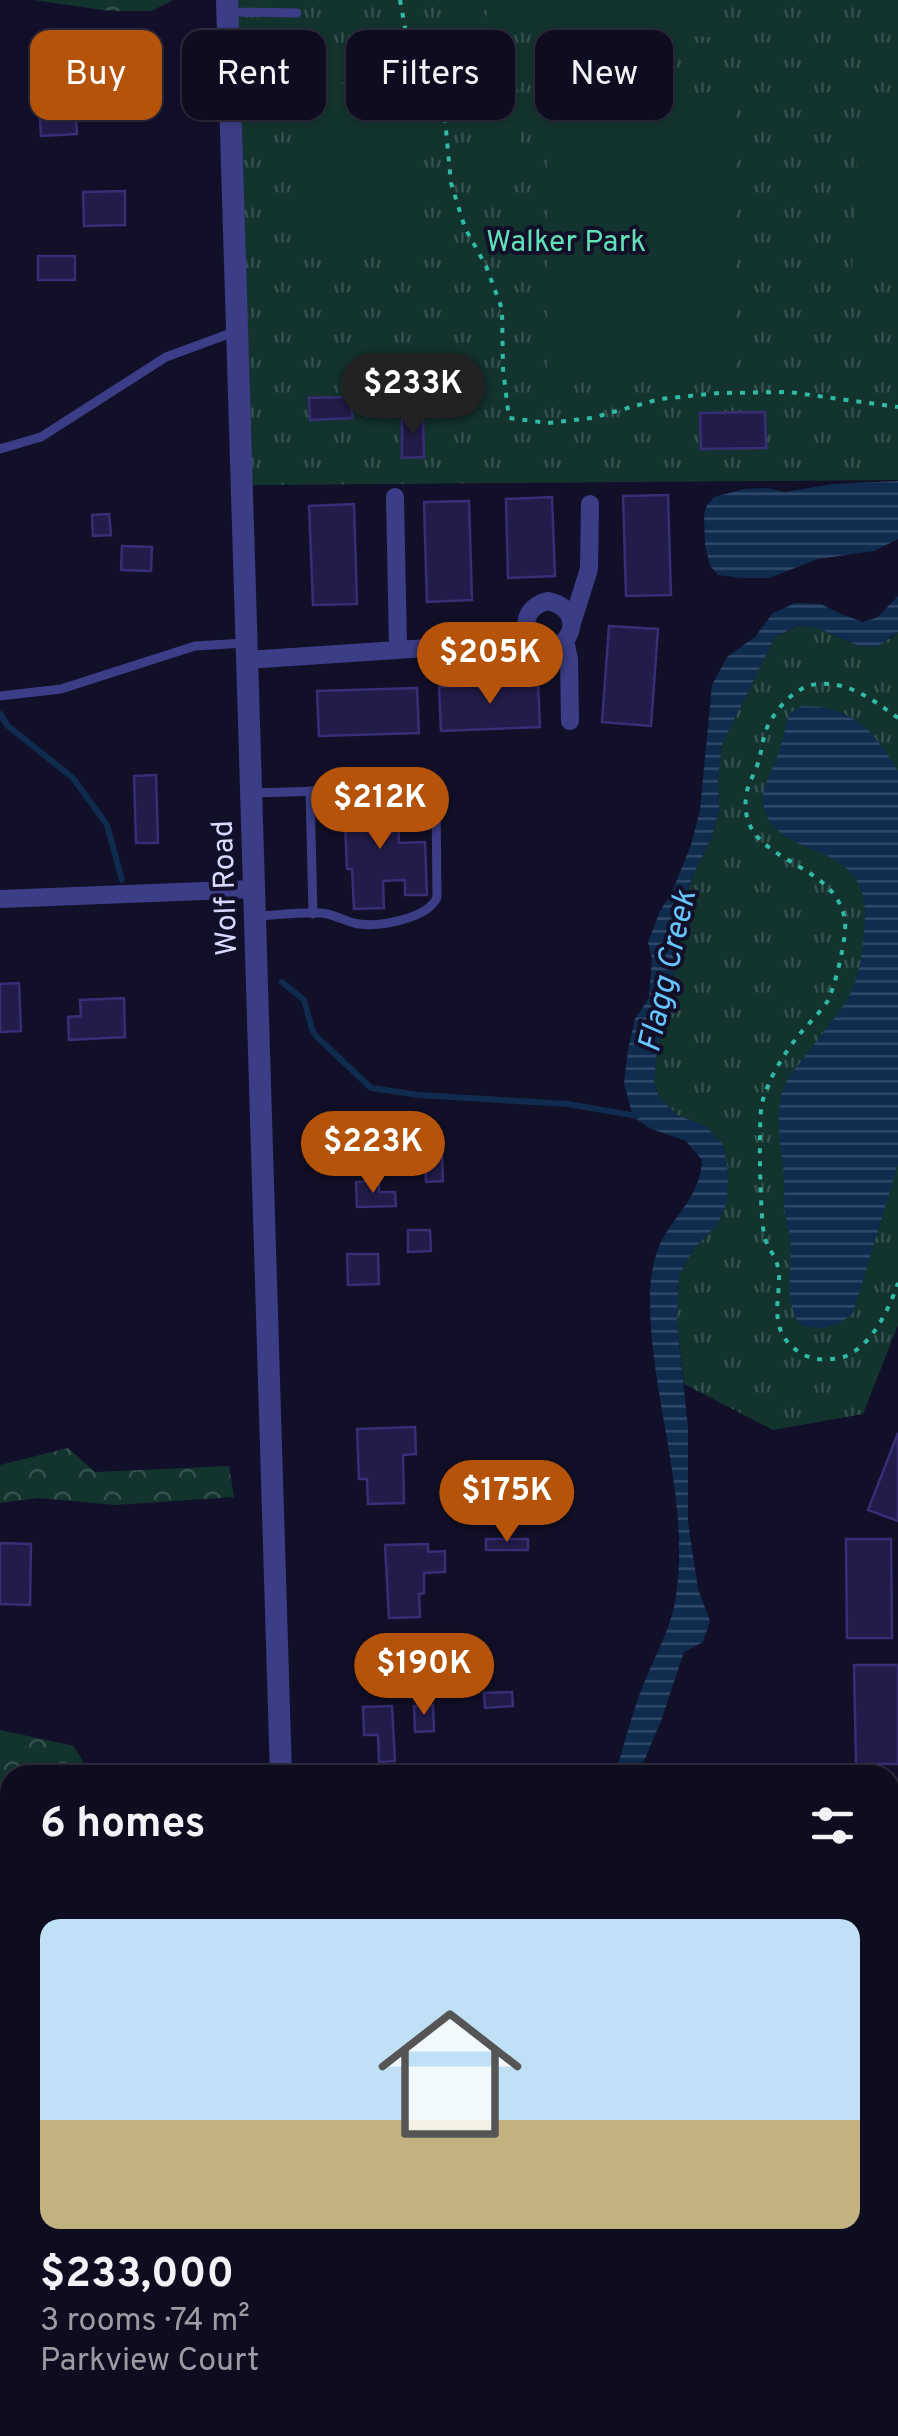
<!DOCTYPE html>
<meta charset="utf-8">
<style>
:root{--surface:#0e0c1f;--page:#1c1a2c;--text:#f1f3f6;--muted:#9b9ba4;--line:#2e2c3d;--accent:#b45309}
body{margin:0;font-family:Overpass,sans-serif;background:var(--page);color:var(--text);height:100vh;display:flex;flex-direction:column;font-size:38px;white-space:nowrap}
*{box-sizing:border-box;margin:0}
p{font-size:32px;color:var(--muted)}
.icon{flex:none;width:55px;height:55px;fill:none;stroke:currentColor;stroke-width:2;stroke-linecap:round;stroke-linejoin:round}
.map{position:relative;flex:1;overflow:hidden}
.side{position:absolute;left:0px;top:1765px;width:900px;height:672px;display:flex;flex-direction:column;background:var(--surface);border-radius:30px 30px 0 0;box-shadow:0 2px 8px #0004,0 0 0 2px var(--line)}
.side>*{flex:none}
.top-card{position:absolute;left:30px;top:30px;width:840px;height:90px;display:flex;gap:20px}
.price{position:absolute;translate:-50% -85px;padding:0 22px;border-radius:35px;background:var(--accent);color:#fff;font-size:32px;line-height:65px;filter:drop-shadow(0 2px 5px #0008)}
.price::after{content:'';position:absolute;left:50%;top:60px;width:30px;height:22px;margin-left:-15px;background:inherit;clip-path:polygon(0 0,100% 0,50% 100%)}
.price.selected{background:#222;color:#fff}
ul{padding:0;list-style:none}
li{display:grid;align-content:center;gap:20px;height:530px;padding:0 40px}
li+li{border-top:2px solid var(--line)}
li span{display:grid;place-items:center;height:310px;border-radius:20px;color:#555}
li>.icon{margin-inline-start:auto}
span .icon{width:180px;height:180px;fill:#fffc;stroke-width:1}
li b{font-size:42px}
h2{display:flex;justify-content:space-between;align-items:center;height:120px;padding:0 40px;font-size:42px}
.pill{padding:0 35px;border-radius:20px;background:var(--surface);box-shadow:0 2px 8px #0004,0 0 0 2px var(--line);font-size:35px;line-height:90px}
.pill.selected{background:var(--accent);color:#fff}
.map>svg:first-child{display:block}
.forest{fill:url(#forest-crowns)}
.park{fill:url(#park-tufts)}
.garden{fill:#13332f}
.water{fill:url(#water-rules)}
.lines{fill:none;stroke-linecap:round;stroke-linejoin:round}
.stream{stroke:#0f2b4e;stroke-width:6}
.building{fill:#221c4a;stroke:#372e75;stroke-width:2.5}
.path{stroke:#30bba7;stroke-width:4;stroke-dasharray:5 8;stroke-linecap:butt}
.service{stroke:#3b3e87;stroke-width:9}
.minor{stroke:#3b3e87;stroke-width:18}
.tertiary{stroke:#3b3e87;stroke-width:22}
.labels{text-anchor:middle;stroke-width:8;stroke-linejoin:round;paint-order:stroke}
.park-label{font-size:30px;fill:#62e0b7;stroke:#121029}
.street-label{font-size:30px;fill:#d9d8ff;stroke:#121029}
.water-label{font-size:32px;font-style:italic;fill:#66c4ff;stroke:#121029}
</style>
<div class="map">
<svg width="898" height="2436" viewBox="0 0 898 2436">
<defs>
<pattern id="forest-crowns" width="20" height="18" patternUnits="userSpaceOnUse" patternTransform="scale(2.5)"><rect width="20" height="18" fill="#13332f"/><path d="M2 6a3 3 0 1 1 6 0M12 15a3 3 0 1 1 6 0" fill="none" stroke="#35504e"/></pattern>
<pattern id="park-tufts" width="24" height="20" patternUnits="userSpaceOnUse" patternTransform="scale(2.5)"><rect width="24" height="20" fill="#13332f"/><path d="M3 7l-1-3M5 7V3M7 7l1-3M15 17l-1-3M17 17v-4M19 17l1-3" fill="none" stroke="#35504e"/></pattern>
<pattern id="water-rules" width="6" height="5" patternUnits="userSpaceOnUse" patternTransform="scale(2.5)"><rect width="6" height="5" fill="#0f2b4e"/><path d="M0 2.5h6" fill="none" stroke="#314969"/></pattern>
</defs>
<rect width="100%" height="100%" fill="#121029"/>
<path class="forest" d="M34,0H173L151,11H110Z
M68,1448L95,1472L229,1466L234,1497L115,1505L39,1498L0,1503V1465Z
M0,1730L74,1746L91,1775H10V1885L0,1898Z
M320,2428H561L557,2436H320Z"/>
<path class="park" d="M232,0H898V480L242,485Z
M798,626L815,627L859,646L892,638L898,632V1325L863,1414L773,1430L684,1384L677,1322L679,1275L694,1248L717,1225L728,1171L723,1145L706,1126L677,1115L659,1097L654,1083L657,1050L668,1009L677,953L679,922L692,877L711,839L719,810L718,782L722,744L775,637Z"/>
<path class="garden" d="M487,0H715L713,37L486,27Z
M411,80L420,244L303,250L294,86Z
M547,93H735V379H547Z
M473,101L522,104L518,175L469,173Z
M860,112L898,114V270L852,268Z"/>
<path class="water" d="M898,481V539L874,551L818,559L769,578H743L718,575L710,566L705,545L704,516L707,505L714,497L744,489L767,488L785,492L833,484Z
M898,596V632L877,647L859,646L815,627L797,626L775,637L722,744L718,782L719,810L711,839L692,877L679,922L677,953L668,1009L657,1050L654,1083L659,1097L677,1115L706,1126L723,1145L728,1171L727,1201L717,1225L694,1248L679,1275L677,1322L688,1428V1522L698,1589L710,1621L703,1642L684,1652L661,1721L638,1775H615C624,1746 631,1716 642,1688C654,1657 672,1628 676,1595C691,1495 648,1393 650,1292C650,1277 655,1253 662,1240C678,1211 700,1196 702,1160L686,1141L649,1128L633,1117L624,1083L628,1050L635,1019L649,998L652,959L648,942L660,911L672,892L691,845L700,810L712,685L727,657L755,637L773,613L795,603L821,604L841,614L863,622L878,617Z
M801,706C852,706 873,729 898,771V1164L853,1313C835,1328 822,1331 800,1325C782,1299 794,1265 790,1236C789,1229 786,1221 785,1214C783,1201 785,1188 784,1176C782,1147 773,1113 785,1085C792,1070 806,1056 816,1042C827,1027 848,1003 854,986C862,963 865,934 865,910C862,839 778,860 764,808C759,790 771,774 777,758C782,744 785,729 789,714Z"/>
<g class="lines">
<path class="stream" d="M0,714L8,726L73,778L107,825L122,880
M282,982L304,1000L312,1029L316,1036L371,1088L419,1095L568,1104L637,1116"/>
</g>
<path class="building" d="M75,102L77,134L41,136L39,104Z
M125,191V225L84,226L83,192Z
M38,256H75V280H38Z
M351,397L352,418L310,420L309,398Z
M765,412L766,448L701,449L700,413Z
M402,418H423L424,457L402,458Z
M668,495L671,595L626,596L623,496Z
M552,497L555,576L508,578L506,499Z
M469,501L472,600L427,602L424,502Z
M354,504L357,604L313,605L309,506Z
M109,514L111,535L93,536L92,515Z
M122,546L152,547L151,571L121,570Z
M609,626L658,629L651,726L602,722Z
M538,682L540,727L441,731L439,687Z
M417,688L419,733L319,736L317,691Z
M156,775L158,843H136L134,776Z
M398,797L399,843L425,842L427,895H405V880L383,881L384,908L354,909L352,869H347L344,799Z
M19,983L21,1031L0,1032V984Z
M124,998L125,1037L69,1040L68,1017L81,1016L80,1000Z
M442,1153L443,1181L426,1182L425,1154Z
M379,1181V1192H395L396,1206L357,1207L356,1182Z
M408,1230H430L431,1251L408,1252Z
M347,1254H378L379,1284L348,1285Z
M415,1427L416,1454L403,1455L404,1503L368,1504L367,1479H359L357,1429Z
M898,1433V1521L868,1510Z
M484,1477H499L498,1496H483Z
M486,1539H528V1550H486Z
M846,1539H891L892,1638H847Z
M0,1543L31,1544L30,1605L0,1604Z
M428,1544V1552L445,1551V1572L424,1573V1593L419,1594L420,1617L389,1618L385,1545Z
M854,1665H898V1764H856Z
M512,1692L513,1706L485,1708L484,1693Z
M433,1705L434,1731L415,1732L414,1706Z
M392,1706L395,1761L379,1762L378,1735H364L363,1707Z
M890,1784H898V1883H890Z
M105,2428H133V2436H105Z"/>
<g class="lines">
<path class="path" d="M400,0L410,55L423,76L443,98L451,183L465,228L486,266L502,309L503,369L509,418L548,423L592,418L660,399L719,393L789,392L898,407
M898,718C873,700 849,681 817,684C797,686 781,704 771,720C762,734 763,748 758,763C755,773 749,782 747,791C732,865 836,856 845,921C847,937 835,988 827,1002C819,1014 807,1025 798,1036C783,1055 768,1080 762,1103C758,1119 760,1225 765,1239C770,1252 778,1259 779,1274C780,1296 771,1320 786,1340C794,1351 811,1361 824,1359C832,1359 840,1359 846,1356C873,1344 889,1309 898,1283"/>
<path class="service" d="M230,12L297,13
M0,449L41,437L166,357L234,332
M0,696L61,689L195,646L245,643
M310,791L313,914
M251,793L423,788L436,797L437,897C429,918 381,927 359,924C346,922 334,914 321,913C301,912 278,915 258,916
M890,2196L898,2192"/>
<path class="minor" d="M395,497L398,649
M572,623L589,569L590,504
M565,640L569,659L570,721
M247,660L533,641C570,663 590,608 547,601C527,607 520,624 533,641
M0,899L254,889
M890,1932L898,1924
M852,2436L856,2428"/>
<path class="tertiary" d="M227,0L281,1775
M890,2057L898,2056
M0,2089H10
M301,2428L302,2436"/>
</g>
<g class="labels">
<g class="park-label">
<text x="566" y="251">Walker Park</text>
</g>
<g class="street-label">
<text transform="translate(224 888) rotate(-92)" y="10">Wolf Road</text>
</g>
<g class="water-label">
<text transform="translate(666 971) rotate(-77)" y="11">Flagg Creek</text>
</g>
</g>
</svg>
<b class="price selected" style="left:413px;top:438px">$233K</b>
<b class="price" style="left:490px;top:707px">$205K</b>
<b class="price" style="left:380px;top:852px">$212K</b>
<b class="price" style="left:373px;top:1196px">$223K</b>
<b class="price" style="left:507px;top:1545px">$175K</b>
<b class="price" style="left:424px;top:1718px">$190K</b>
<div class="top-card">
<a class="pill selected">Buy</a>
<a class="pill">Rent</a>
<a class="pill">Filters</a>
<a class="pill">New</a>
</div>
<section class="side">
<h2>6 homes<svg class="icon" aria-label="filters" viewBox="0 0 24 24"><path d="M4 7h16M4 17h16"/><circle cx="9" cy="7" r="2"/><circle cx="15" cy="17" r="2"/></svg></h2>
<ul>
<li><span style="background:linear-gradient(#bfe0f5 65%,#c2b280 0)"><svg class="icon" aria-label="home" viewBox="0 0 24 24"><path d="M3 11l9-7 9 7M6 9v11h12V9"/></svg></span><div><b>$233,000</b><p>3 rooms · 74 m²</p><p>Parkview Court</p></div></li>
</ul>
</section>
</div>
